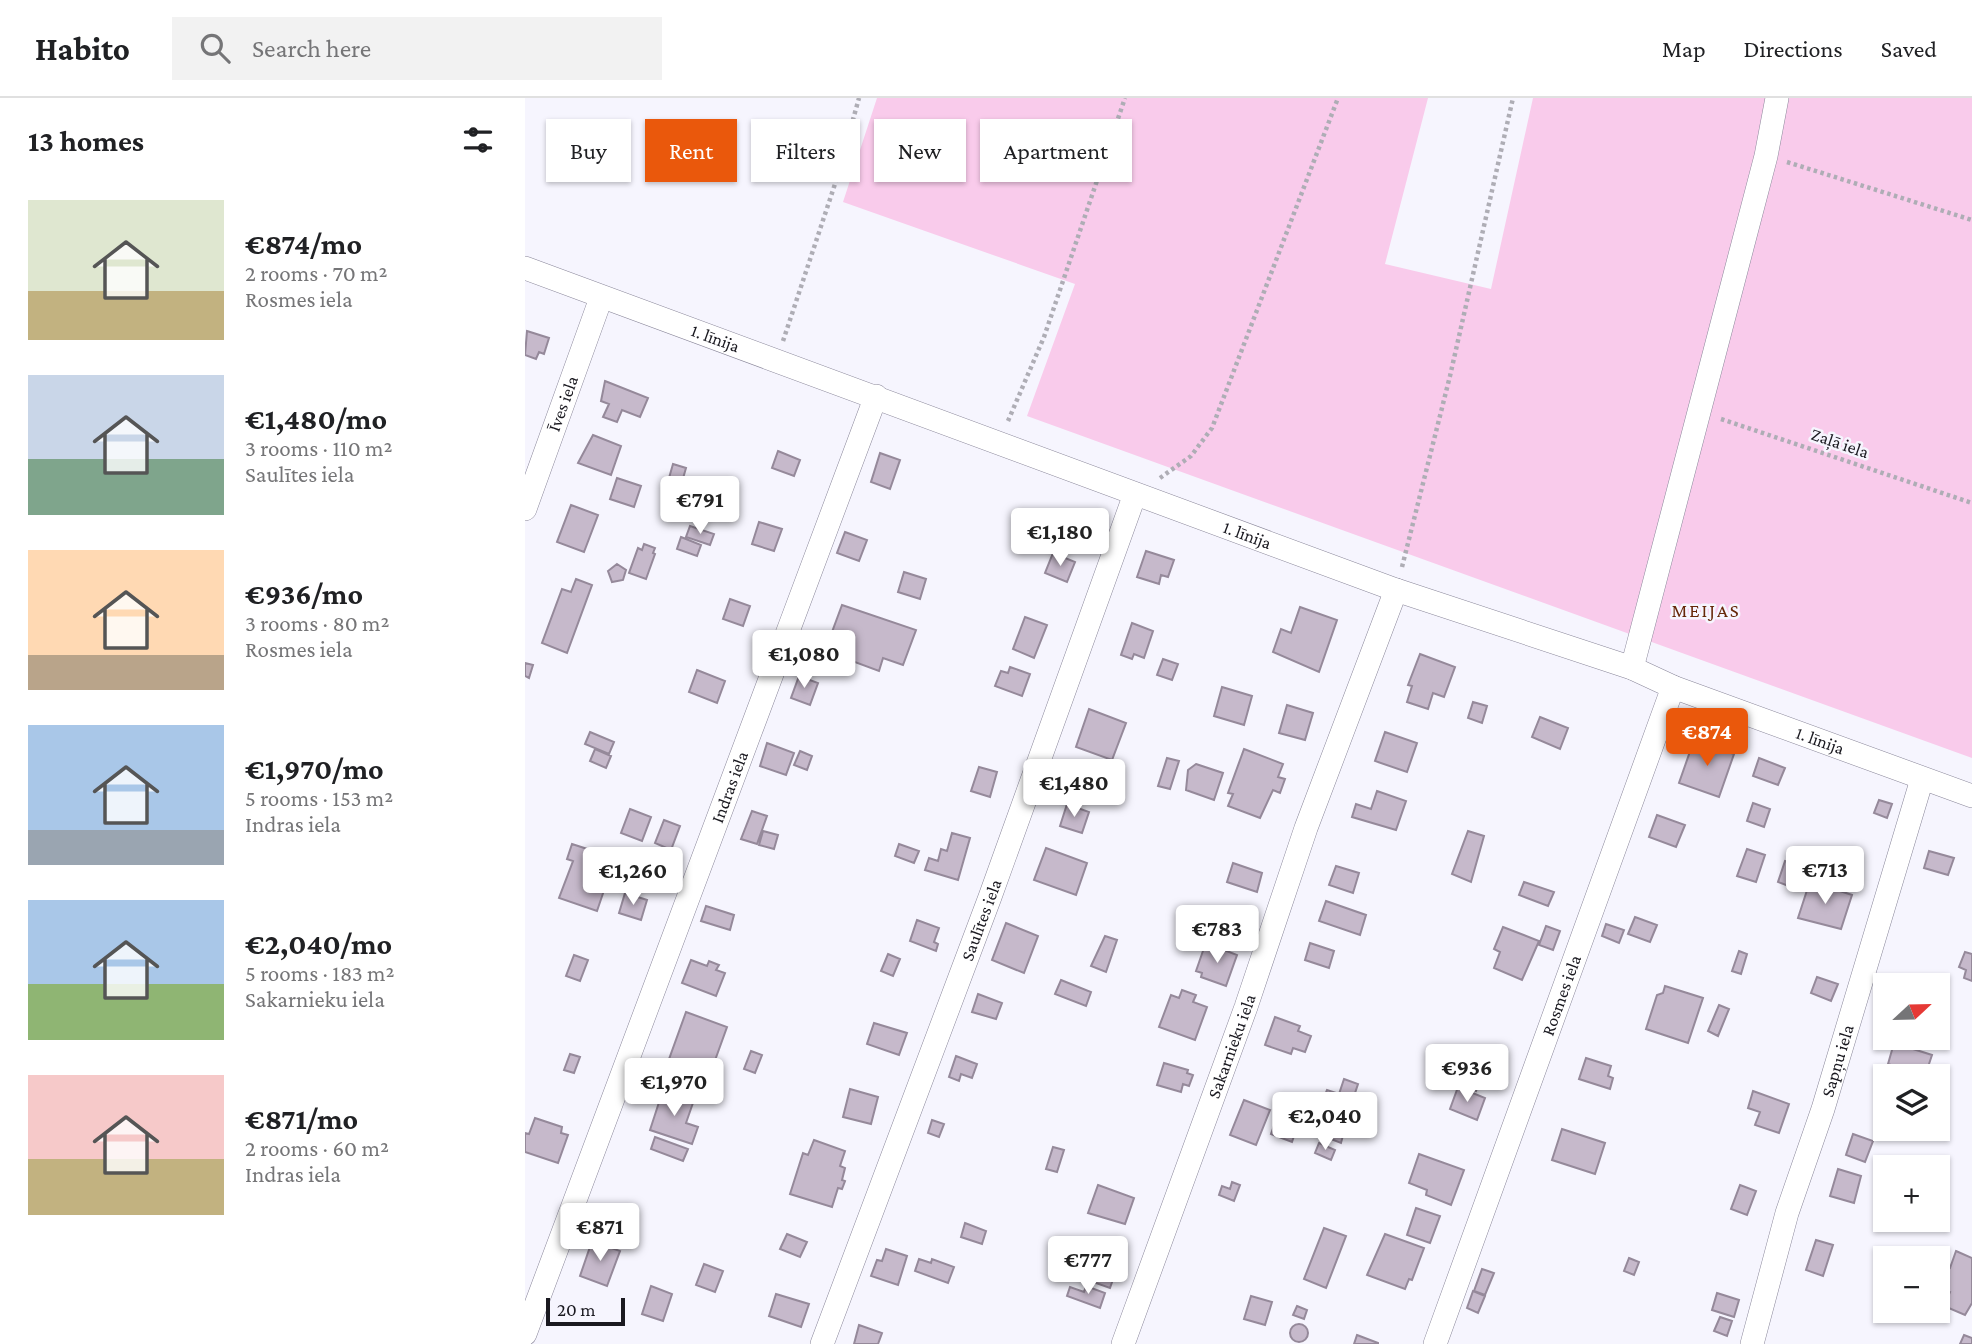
<!DOCTYPE html>
<meta charset="utf-8">
<style>
:root{--surface:#fff;--page:#f2f2f2;--text:#202124;--muted:#757577;--line:#e0e0e0;--accent:#ea580c}
body{margin:0;font-family:"Crimson Pro",serif;background:var(--page);color:var(--text);height:100vh;display:flex;flex-direction:column;font-size:26px;white-space:nowrap}
*{box-sizing:border-box;margin:0}
p{font-size:23px;color:var(--muted)}
.icon{flex:none;width:38px;height:38px;fill:none;stroke:currentColor;stroke-width:2;stroke-linecap:round;stroke-linejoin:round}
.map{position:relative;flex:1;overflow:hidden}
.details{display:flex;flex-direction:column;background:var(--surface);width:525px}
.details>*{flex:none}
.banner{position:absolute;left:21px;top:21px;width:665px;height:63px;display:flex;gap:14px}
.needle{width:46px;rotate:68deg}
.controls{position:absolute;left:1348px;top:875px;display:grid;gap:14px}
.controls a{display:grid;place-items:center;width:77px;height:77px;border-radius:0px;background:var(--surface);box-shadow:0 2px 5px #0004;font-size:35px}
.scale{position:absolute;left:21px;bottom:18px;width:79px;box-sizing:border-box;padding-left:7px;border:4px solid #1a1920;border-top:0;font-size:19px;line-height:24px;white-space:nowrap;color:#1a1920;-webkit-text-stroke:5px #f6f5fe;paint-order:stroke}
.price{position:absolute;translate:-50% -60px;padding:0 16px;border-radius:7px;background:#fff;color:#222;font-size:23px;line-height:46px;filter:drop-shadow(0 2px 4px #0008)}
.price::after{content:'';position:absolute;left:50%;top:42px;width:21px;height:16px;margin-left:-10px;background:inherit;clip-path:polygon(0 0,100% 0,50% 100%)}
.price.current{background:var(--accent);color:#fff}
ul{padding:0;list-style:none}
li{display:flex;align-items:center;gap:21px;height:175px;padding:0 28px}
li span{display:grid;place-items:center;flex:none;width:196px;height:140px;border-radius:0px;color:#555}
li>.icon{margin-inline-start:auto}
span .icon{width:84px;height:84px;fill:#fffc;stroke-width:1}
li b{font-size:30px}
h2{display:flex;justify-content:space-between;align-items:center;height:84px;padding:0 28px;font-size:30px}
.pill{padding:0 24px;border-radius:0px;background:var(--surface);box-shadow:0 2px 5px #0004;font-size:24px;line-height:63px}
.pill.current{background:var(--accent);color:#fff}
header{display:flex;align-items:center;gap:42px;box-sizing:border-box;height:98px;padding:0 35px;background:var(--surface);border-bottom:2px solid var(--line)}
header strong{font-size:33px}
nav{display:flex;gap:38px;margin-inline-start:auto;font-size:24px}
.search{width:490px;height:63px;background:var(--page);display:flex;align-items:center;gap:18px;box-sizing:border-box;padding:0 24px;border-radius:0px;color:var(--muted);font-size:26px}
main{display:flex;flex:1;min-height:0}
.map>svg:first-child{display:block}
.green{fill:#f9cbeb}
.building{fill:#c6b9cb;stroke:#95899a;stroke-width:2}
.lines{fill:none;stroke-linecap:round;stroke-linejoin:round}
.street-casing{stroke:#8a879a;stroke-width:24}
.path{stroke:#aeadb5;stroke-width:4.5;stroke-dasharray:3.5 3.5;stroke-linecap:butt}
.street{stroke:#fff;stroke-width:23}
.labels{text-anchor:middle;stroke-width:5;stroke-linejoin:round;paint-order:stroke}
.street-label{font-size:18px;fill:#1a1920;stroke:#f6f5fe}
.neighbourhood-label{font-size:19px;letter-spacing:2px;fill:#662708;stroke:#f6f5fe}
</style>
<header>
<strong>Habito</strong>
<div class="search"><svg class="icon" aria-label="search" viewBox="0 0 24 24"><circle cx="10" cy="10" r="6"/><path d="M15 15l6 6"/></svg>Search here</div>
<nav><a>Map</a><a>Directions</a><a>Saved</a></nav>
</header>
<main>
<section class="details">
<h2>13 homes<svg class="icon" aria-label="filters" viewBox="0 0 24 24"><path d="M4 7h16M4 17h16"/><circle cx="9" cy="7" r="2"/><circle cx="15" cy="17" r="2"/></svg></h2>
<ul>
<li><span style="background:linear-gradient(#dfe7d0 65%,#c2b280 0)"><svg class="icon" aria-label="home" viewBox="0 0 24 24"><path d="M3 11l9-7 9 7M6 9v11h12V9"/></svg></span><div><b>€874/mo</b><p>2 rooms · 70 m²</p><p>Rosmes iela</p></div></li>
<li><span style="background:linear-gradient(#c9d6e8 60%,#7fa58c 0)"><svg class="icon" aria-label="home" viewBox="0 0 24 24"><path d="M3 11l9-7 9 7M6 9v11h12V9"/></svg></span><div><b>€1,480/mo</b><p>3 rooms · 110 m²</p><p>Saulītes iela</p></div></li>
<li><span style="background:linear-gradient(#ffd9b3 75%,#b9a48a 0)"><svg class="icon" aria-label="home" viewBox="0 0 24 24"><path d="M3 11l9-7 9 7M6 9v11h12V9"/></svg></span><div><b>€936/mo</b><p>3 rooms · 80 m²</p><p>Rosmes iela</p></div></li>
<li><span style="background:linear-gradient(#a9c7e8 75%,#9aa5b1 0)"><svg class="icon" aria-label="home" viewBox="0 0 24 24"><path d="M3 11l9-7 9 7M6 9v11h12V9"/></svg></span><div><b>€1,970/mo</b><p>5 rooms · 153 m²</p><p>Indras iela</p></div></li>
<li><span style="background:linear-gradient(#a9c7e8 60%,#8fb573 0)"><svg class="icon" aria-label="home" viewBox="0 0 24 24"><path d="M3 11l9-7 9 7M6 9v11h12V9"/></svg></span><div><b>€2,040/mo</b><p>5 rooms · 183 m²</p><p>Sakarnieku iela</p></div></li>
<li><span style="background:linear-gradient(#f6c9c9 60%,#c2b280 0)"><svg class="icon" aria-label="home" viewBox="0 0 24 24"><path d="M3 11l9-7 9 7M6 9v11h12V9"/></svg></span><div><b>€871/mo</b><p>2 rooms · 60 m²</p><p>Indras iela</p></div></li>
</ul>
</section>
<div class="map">
<svg width="1447" height="1246" viewBox="0 0 1447 1246">
<rect width="100%" height="100%" fill="#f6f5fe"/>
<path class="green" d="M352,0H903L860,166L966,191L1008,0H1447V660L502,318L550,186L318,104Z"/>
<path class="building" d="M2,233L24,240L19,256L14,254L11,261L0,257Z
M80,283L123,300L115,319L97,312L92,324L78,319L84,306L76,303Z
M68,337L96,348L86,377L53,365Z
M253,353L275,362L269,378L247,370Z
M355,355L375,362L365,391L346,384Z
M148,366L161,370L155,391L142,387Z
M92,380L116,388L109,409L85,401Z
M46,407L73,417L59,454L32,444Z
M234,424L257,431L249,453L227,446Z
M165,428L189,436L185,447L161,439Z
M320,434L342,442L334,463L312,455Z
M156,439L176,447L172,458L152,451Z
M119,446L130,450L128,455L130,456L121,481L104,475L113,450L117,452Z
M621,453L649,462L643,479L636,477L634,486L612,479Z
M528,455L550,464L542,484L520,475Z
M92,466L101,472L98,482L87,484L83,473Z
M379,474L401,481L395,501L373,494Z
M51,481L67,487L42,555L17,545L37,491L46,494Z
M205,501L225,508L218,528L198,521Z
M317,507L391,532L378,567L358,560L354,573L300,553Z
M775,509L812,522L794,574L748,554L756,531L766,535Z
M500,519L522,527L509,560L488,551Z
M607,525L628,533L619,560L609,556L607,561L596,557Z
M895,556L930,569L919,599L908,595L903,611L882,604L887,588L883,587Z
M638,561L653,566L647,582L632,577Z
M0,565L8,567L4,580L0,578Z
M485,569L505,576L497,598L470,588L476,573L483,575Z
M172,572L200,583L192,605L164,594Z
M274,578L293,585L285,607L266,600Z
M697,589L727,598L719,627L689,618Z
M948,604L962,608L957,625L943,620Z
M762,607L788,615L780,642L754,635Z
M564,611L601,625L587,662L551,649Z
M1015,619L1043,630L1035,651L1007,639Z
M65,634L89,644L84,656L60,646Z
M860,634L892,645L882,674L850,663Z
M1169,642L1209,656L1194,699L1154,685Z
M242,645L269,655L261,677L235,668Z
M70,651L86,658L81,670L65,663Z
M719,651L758,666L753,679L760,681L755,695L748,692L735,720L703,708L708,696L703,695Z
M275,653L287,658L282,672L269,667Z
M642,660L654,663L645,691L633,688Z
M1234,660L1260,670L1253,687L1228,678Z
M671,666L698,675L689,702L661,692L663,672Z
M454,669L472,674L465,699L446,693Z
M852,693L881,703L871,732L827,719L831,706L846,711Z
M1354,702L1367,706L1362,720L1349,715Z
M1228,705L1245,711L1239,729L1222,723Z
M542,706L564,714L557,735L535,728Z
M105,711L126,719L117,743L96,735Z
M227,713L242,718L232,746L216,741Z
M1132,717L1160,727L1151,749L1124,739Z
M139,722L155,728L146,752L130,745Z
M238,733L253,737L249,751L234,747Z
M943,733L959,738L946,784L927,776Z
M427,735L445,740L433,782L400,772L404,760L413,763L416,751L422,753Z
M47,746L90,760L72,813L34,800L48,763L42,761Z
M374,746L394,753L389,765L370,758Z
M521,750L562,765L551,797L509,782Z
M1222,751L1240,757L1231,784L1212,778Z
M1404,753L1429,760L1423,777L1399,770Z
M1260,763L1273,767L1266,789L1253,784Z
M708,765L737,775L732,794L702,784Z
M811,768L834,775L828,795L804,787Z
M1285,783L1327,797L1316,831L1273,820Z
M999,784L1029,794L1023,808L994,797Z
M100,795L122,802L116,822L94,815Z
M801,803L841,817L835,837L794,823Z
M181,808L209,817L205,832L176,823Z
M1110,819L1132,827L1125,844L1103,836Z
M392,822L414,830L409,844L413,846L411,853L385,843Z
M669,824L683,829L679,839L665,834Z
M481,825L513,838L499,875L467,862Z
M1081,826L1099,832L1094,845L1077,838Z
M1021,828L1035,833L1028,852L1014,847Z
M978,829L1014,843L997,882L969,870L975,854L969,851Z
M580,838L592,842L581,874L566,868Z
M785,845L809,853L804,870L780,862Z
M689,848L712,857L701,888L676,879L677,875L671,873L679,850L687,853Z
M1214,853L1222,856L1216,876L1207,873Z
M1440,854L1447,856V883L1439,880L1441,872L1434,869Z
M363,856L375,861L368,878L356,873Z
M49,857L63,862L55,883L41,878Z
M166,862L182,868L184,863L194,867L191,872L200,875L191,898L157,885Z
M1292,879L1313,886L1306,903L1286,895Z
M536,882L566,894L561,908L530,896Z
M1140,888L1178,900L1163,945L1121,931L1132,897L1138,895Z
M657,892L671,897L668,904L682,909L670,942L634,929L646,897L654,900Z
M453,896L477,905L471,921L447,914Z
M1194,907L1204,911L1193,938L1183,933Z
M161,914L202,929L184,979L143,964Z
M750,919L775,928L773,933L786,938L780,954L768,950L766,956L740,947Z
M349,925L382,935L374,957L342,946Z
M1369,945L1407,957L1400,978L1363,966Z
M226,953L237,957L230,975L219,971Z
M45,956L55,959L49,975L39,972Z
M431,958L452,966L447,980L436,976L434,983L424,979Z
M1061,960L1086,968L1083,978L1088,980L1085,991L1054,981Z
M639,965L663,972L662,975L668,977L664,988L658,986L656,994L632,987Z
M940,971L957,978L951,993L934,987Z
M819,981L833,986L824,1013L797,1004L802,992L814,996Z
M933,989L960,1000L952,1022L925,1011Z
M325,991L353,999L346,1026L318,1019Z
M138,992L169,1002L161,1025L173,1029L167,1046L125,1032Z
M1228,993L1264,1006L1254,1035L1230,1027L1235,1014L1223,1010Z
M719,1002L745,1012L731,1047L705,1037Z
M808,1012L823,1018L816,1045L798,1038Z
M10,1020L37,1029L36,1035L43,1037L33,1065L0,1054V1035L4,1036Z
M407,1022L419,1026L414,1039L403,1035Z
M750,1025L771,1032L767,1044L746,1036Z
M1037,1031L1080,1045L1070,1076L1027,1062Z
M1328,1036L1348,1043L1340,1064L1321,1057Z
M130,1039L163,1051L158,1063L126,1051Z
M289,1042L320,1053L315,1068L320,1070L317,1082L320,1083L317,1091L313,1090L307,1109L265,1096L278,1055L283,1057Z
M794,1045L810,1052L806,1062L790,1055Z
M528,1049L539,1052L532,1074L521,1071Z
M894,1056L939,1072L926,1107L901,1097L902,1092L884,1085Z
M1313,1071L1336,1078L1329,1105L1305,1098Z
M707,1084L715,1087L709,1103L694,1097L697,1088L705,1091Z
M573,1087L609,1100L600,1126L563,1115Z
M1215,1087L1231,1093L1222,1117L1206,1111Z
M891,1110L915,1118L905,1145L882,1137Z
M440,1125L461,1133L457,1146L436,1139Z
M799,1130L821,1138L801,1190L779,1181Z
M262,1136L282,1144L275,1159L255,1151Z
M860,1136L899,1150L887,1182L884,1181L880,1191L842,1177Z
M1291,1142L1308,1147L1298,1178L1281,1172Z
M67,1143L95,1153L82,1188L55,1178Z
M361,1151L382,1158L373,1187L346,1178L352,1162L357,1163Z
M560,1152L594,1164L585,1190L551,1178Z
M1431,1153L1447,1160V1205L1440,1217L1419,1208L1425,1194L1412,1189L1417,1167L1425,1170Z
M1104,1160L1114,1164L1109,1177L1099,1173Z
M394,1161L406,1165L407,1161L429,1169L423,1185L390,1173Z
M179,1166L198,1173L190,1194L171,1187Z
M957,1171L969,1175L960,1197L949,1193Z
M126,1188L147,1196L138,1223L117,1216Z
M561,1188L580,1195L575,1210L542,1198L545,1189L559,1194Z
M948,1193L960,1198L953,1215L942,1210Z
M1192,1195L1214,1202L1209,1219L1187,1212Z
M251,1196L284,1206L276,1229L244,1218Z
M726,1198L747,1204L740,1227L719,1221Z
M772,1208L782,1212L779,1221L768,1217Z
M1195,1219L1207,1223L1202,1238L1189,1233Z
M765 1235a9 9 0 1 1 18 0a9 9 0 1 1-18 0Z
M334,1227L357,1235L353,1246H329Z
M832,1237L853,1245V1246H829Z
M1439,1237L1447,1240V1246H1435Z"/>
<g class="lines">
<defs>
<g id="street">
<path id="s1" d="M0,170L871,492L1107,570L1148,589L1447,698"/>
<path id="s2" d="M0,411L76,200"/>
<path d="M1107,570L1241,58L1252,0"/>
<path id="s3" d="M0,1236L351,298"/>
<path id="s4" d="M297,1246L465,799L610,396"/>
<path id="s5" d="M598,1246L721,909L781,730L871,492"/>
<path id="s6" d="M910,1246L1148,589"/>
<path id="s7" d="M1227,1246L1262,1115L1298,1011L1397,681"/>
</g>
</defs>
<use href="#street" class="street-casing"/>
<path class="path" d="M1262,64L1447,122
M258,243L311,83L334,0
M1196,321L1447,405
M483,323L519,239L600,0
M635,380L666,358L687,330L813,0
M877,469L925,278L988,0"/>
<use href="#street" class="street"/>
</g>
<g class="labels">
<g class="street-label">
<text dy="6" stroke="none"><textPath href="#s1" startOffset="203">1. līnija</textPath></text>
<text dy="6" stroke="none"><textPath href="#s2" startOffset="112">Īves iela</textPath></text>
<text transform="translate(1315 345) rotate(19)" y="6">Zaļā iela</text>
<text dy="6" stroke="none"><textPath href="#s1" startOffset="770">1. līnija</textPath></text>
<text dy="6" stroke="none"><textPath href="#s1" startOffset="1379">1. līnija</textPath></text>
<text dy="6" stroke="none"><textPath href="#s3" startOffset="584">Indras iela</textPath></text>
<text dy="6" stroke="none"><textPath href="#s4" startOffset="453">Saulītes iela</textPath></text>
<text dy="6" stroke="none"><textPath href="#s6" startOffset="371">Rosmes iela</textPath></text>
<text dy="6" stroke="none"><textPath href="#s5" startOffset="317">Sakarnieku iela</textPath></text>
<text dy="6" stroke="none"><textPath href="#s7" startOffset="296">Sapņu iela</textPath></text>
</g>
<g class="neighbourhood-label">
<text x="1181" y="519">MEIJAS</text>
</g>
</g>
</svg>
<div class="controls">
<a><svg class="needle" viewBox="-14 -14 28 28"><path d="M0-13l5 13h-10z" fill="#e53935"/><path d="M0 13l5-13h-10z" fill="#757577"/></svg></a>
<a><svg class="icon" aria-label="layers" viewBox="0 0 24 24"><path d="M12 4l9 5-9 5-9-5zM3 14l9 5 9-5"/></svg></a>
<a>+</a>
<a>−</a>
</div>
<div class="scale">20 m</div>
<b class="price" style="left:175px;top:438px">€791</b>
<b class="price" style="left:535px;top:470px">€1,180</b>
<b class="price" style="left:279px;top:592px">€1,080</b>
<b class="price current" style="left:1182px;top:670px">€874</b>
<b class="price" style="left:549px;top:721px">€1,480</b>
<b class="price" style="left:1300px;top:808px">€713</b>
<b class="price" style="left:108px;top:809px">€1,260</b>
<b class="price" style="left:692px;top:867px">€783</b>
<b class="price" style="left:942px;top:1006px">€936</b>
<b class="price" style="left:149px;top:1020px">€1,970</b>
<b class="price" style="left:800px;top:1054px">€2,040</b>
<b class="price" style="left:75px;top:1165px">€871</b>
<b class="price" style="left:563px;top:1198px">€777</b>
<div class="banner">
<a class="pill">Buy</a>
<a class="pill current">Rent</a>
<a class="pill">Filters</a>
<a class="pill">New</a>
<a class="pill">Apartment</a>
</div>
</div>
</main>
